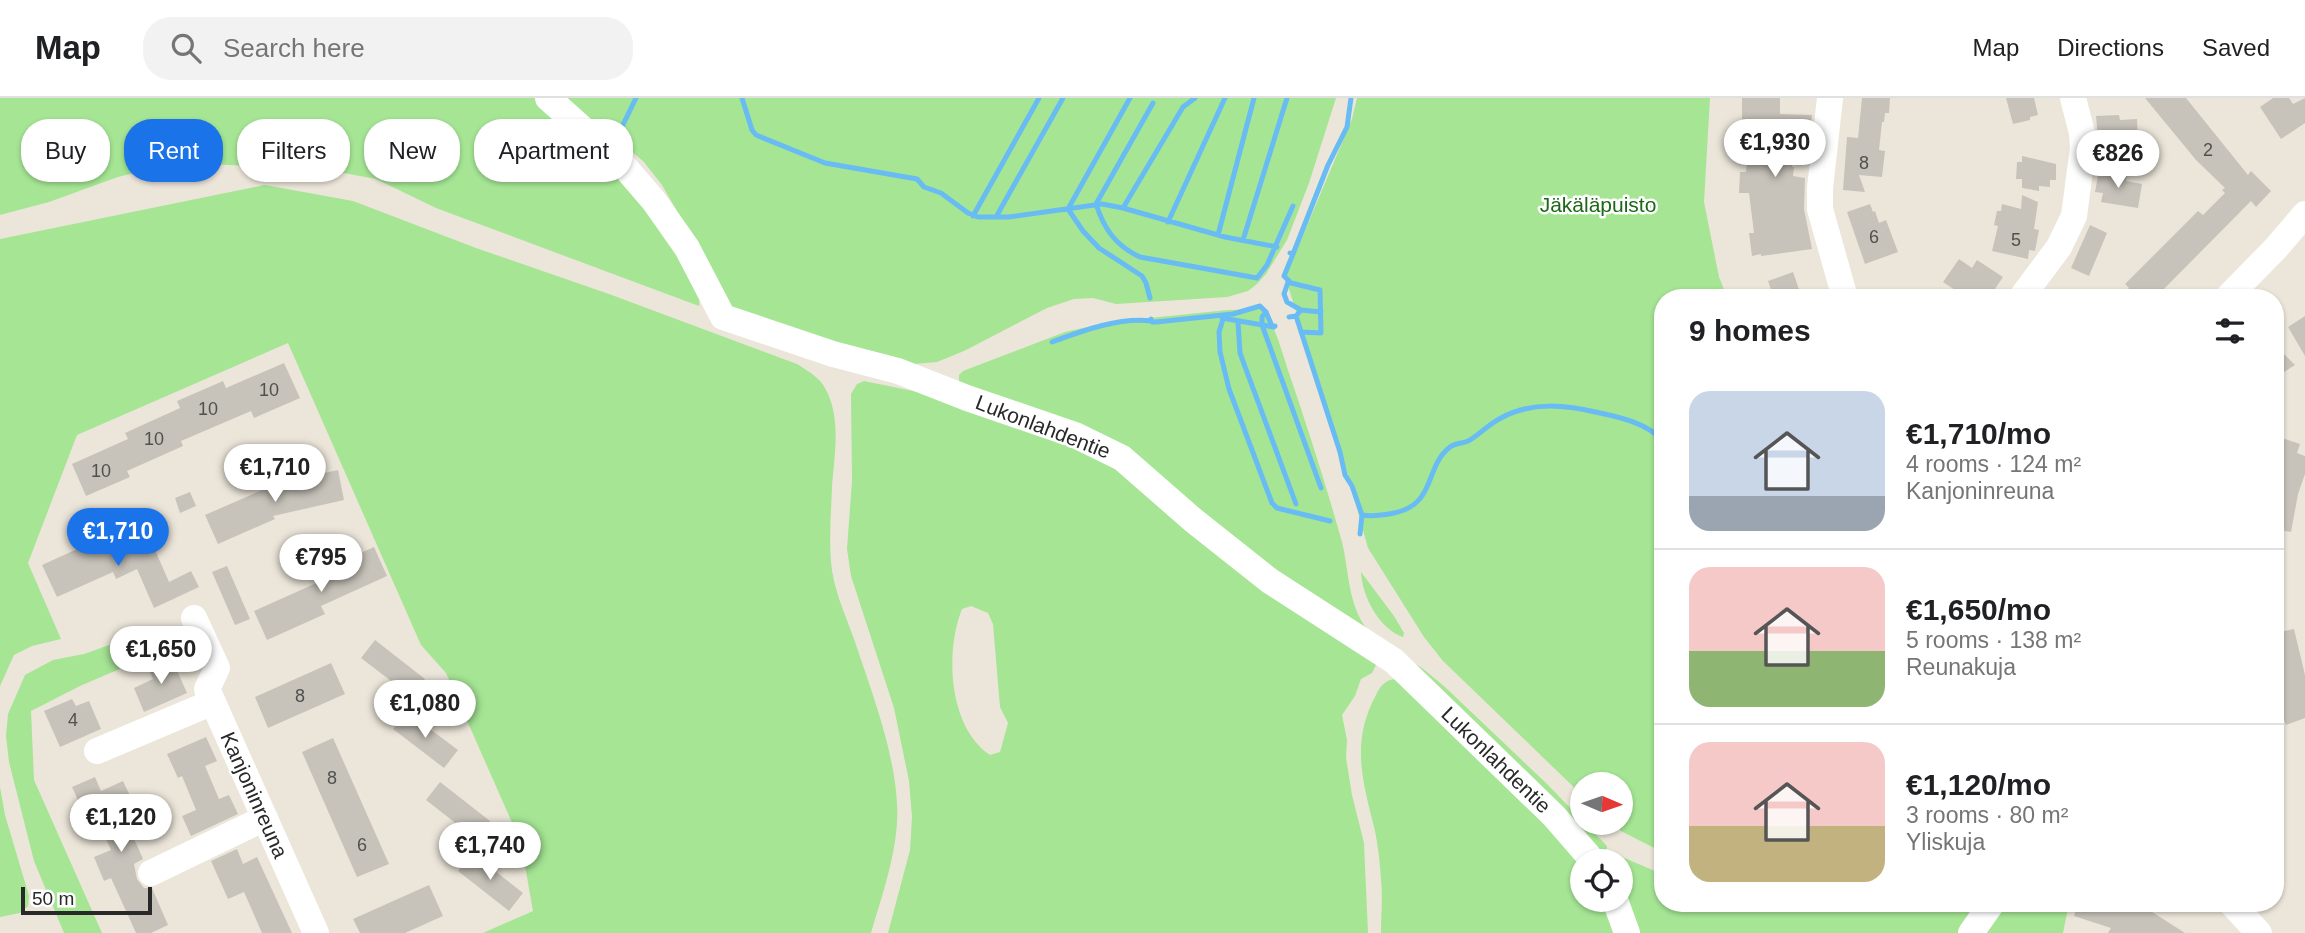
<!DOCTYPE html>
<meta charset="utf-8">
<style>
:root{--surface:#fff;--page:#f2f2f2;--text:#202124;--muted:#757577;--line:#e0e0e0;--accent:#1a73e8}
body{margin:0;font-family:Helvetica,sans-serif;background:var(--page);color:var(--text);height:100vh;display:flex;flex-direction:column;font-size:26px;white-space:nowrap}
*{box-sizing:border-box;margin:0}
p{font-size:23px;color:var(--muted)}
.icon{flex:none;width:38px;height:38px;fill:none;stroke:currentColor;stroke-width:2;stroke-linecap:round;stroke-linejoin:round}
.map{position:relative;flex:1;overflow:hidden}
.side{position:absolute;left:1654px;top:191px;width:630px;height:623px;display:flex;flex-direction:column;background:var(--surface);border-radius:28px;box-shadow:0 2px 5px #0004}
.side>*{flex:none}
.top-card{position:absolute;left:21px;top:21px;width:665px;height:63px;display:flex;gap:14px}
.needle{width:46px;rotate:92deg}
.controls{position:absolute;left:1570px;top:674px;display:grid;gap:14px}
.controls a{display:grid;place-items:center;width:63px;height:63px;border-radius:50%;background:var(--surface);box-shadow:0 2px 5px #0004;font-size:35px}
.scale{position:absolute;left:21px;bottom:18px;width:131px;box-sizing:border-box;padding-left:7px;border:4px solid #292929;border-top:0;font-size:19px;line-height:24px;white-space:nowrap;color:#292929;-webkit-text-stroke:5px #fff;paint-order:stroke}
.price{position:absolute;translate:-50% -60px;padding:0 16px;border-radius:24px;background:#fff;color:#222;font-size:23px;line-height:46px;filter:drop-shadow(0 2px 4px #0008)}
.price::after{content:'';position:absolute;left:50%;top:42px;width:21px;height:16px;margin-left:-10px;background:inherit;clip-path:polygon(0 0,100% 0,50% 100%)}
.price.current{background:var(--accent);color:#fff}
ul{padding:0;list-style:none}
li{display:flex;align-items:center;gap:21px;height:175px;padding:0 35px}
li+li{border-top:2px solid var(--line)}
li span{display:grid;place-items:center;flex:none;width:196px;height:140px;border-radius:21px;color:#555}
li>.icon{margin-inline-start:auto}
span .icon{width:84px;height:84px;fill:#fffc;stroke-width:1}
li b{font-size:30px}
h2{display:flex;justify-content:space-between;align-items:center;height:84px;padding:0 35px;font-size:30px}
.tag{padding:0 24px;border-radius:28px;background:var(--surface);box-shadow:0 2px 5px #0004;font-size:24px;line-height:63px}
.tag.current{background:var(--accent);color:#fff}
header{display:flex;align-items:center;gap:42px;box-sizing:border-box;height:98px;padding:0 35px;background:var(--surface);border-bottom:2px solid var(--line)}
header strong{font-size:33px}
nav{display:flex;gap:38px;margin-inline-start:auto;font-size:24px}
.search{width:490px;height:63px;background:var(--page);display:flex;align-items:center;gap:18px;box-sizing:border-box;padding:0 24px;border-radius:28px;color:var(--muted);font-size:26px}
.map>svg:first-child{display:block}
.green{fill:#a5e594;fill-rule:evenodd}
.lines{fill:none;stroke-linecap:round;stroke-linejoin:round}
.stream{stroke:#68bcf3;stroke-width:5}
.building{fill:#c7c3ba}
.minor{stroke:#fff;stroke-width:26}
.labels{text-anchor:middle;stroke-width:5;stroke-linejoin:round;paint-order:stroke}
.number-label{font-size:18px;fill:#50504d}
.park-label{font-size:21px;fill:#1d6817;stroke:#fff}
.street-label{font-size:21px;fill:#292929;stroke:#fff}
</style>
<header>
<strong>Map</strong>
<div class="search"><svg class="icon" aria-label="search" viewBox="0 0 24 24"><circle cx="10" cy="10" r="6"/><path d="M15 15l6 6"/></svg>Search here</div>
<nav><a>Map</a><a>Directions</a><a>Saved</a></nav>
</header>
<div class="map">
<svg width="2305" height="835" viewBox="0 0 2305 835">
<rect width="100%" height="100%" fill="#ece6da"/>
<path class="green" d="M0,0H539L659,122L700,197L699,208L436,110L376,81L333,73L195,65L161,68L118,79L49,104L0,117Z
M560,0H1336L1309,85L1287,142L1266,176L1257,186L1248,193L1227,199L1116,206L1093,200L1074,201L1047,210L964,253L937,264L914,266L738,219L662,87L644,64L630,52L608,43Z
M1357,0H1710L1704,104L1719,179L1727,199L1662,200V754L1621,733L1611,725L1620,724V686H1582V697L1443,563L1424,539L1368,450L1343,360L1287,185V175L1352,21Z
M265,87L353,103L476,150L609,196L797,266C808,273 819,279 825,290C842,320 834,358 832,390C831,414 829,440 831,464C833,490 845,516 854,541C871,592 894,651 897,705C900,746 883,795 871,835H483L533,813L521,745L446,575L421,547L288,245L77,337L28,465L61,541L32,548L14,557L0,588V141Z
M1263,211C1276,229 1282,255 1289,275C1308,331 1326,387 1342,444C1349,473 1348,507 1367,531L1287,489L1125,353L959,284V277L963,273L1065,234L1110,224L1228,212Z
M864,283L928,296L1102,355L1377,565L1372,575L1361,581L1355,598L1342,617L1347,642L1346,660L1352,697L1364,745L1368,835H888L910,752L912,719L909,683L894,610L851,478L847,451L852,383L851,296L857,286ZM971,508L988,515L993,526L1000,609L1008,625L1000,654L990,657C948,629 945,553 962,511Z
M1361,474L1394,518L1404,535L1403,539C1379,531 1362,498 1361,474Z
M157,530L163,532L171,549L80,588L31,613L34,682L102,835H64L34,763L9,664L6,638L8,616L25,577L53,562L84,556Z
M1402,558L1422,570L1445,589L1547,686L1607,748V751L1597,755Z
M1395,581L1582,763V802H1609L1622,835H1381C1381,817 1383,799 1381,781C1380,765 1378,748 1375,733C1363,684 1350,645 1376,597C1380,589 1384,582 1395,581Z
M0,689L5,717L29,798L28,808L20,815L0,819Z
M1615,756L1662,776V805H1987L1966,835H1632L1621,801L1620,763H1604Z
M2006,805H2069L2063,835H1985Z"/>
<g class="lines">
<path class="stream" d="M742,0L752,32L756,37L825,65L917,81L924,89L941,95L968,115L978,119H1009L1102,106L1123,110L1225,139L1277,149
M1130,0L1068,111L1083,133L1099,150L1142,178L1146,185L1150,200
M1153,5L1096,106C1104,131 1116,148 1140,159L1257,180L1267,167L1293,108
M619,35L636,0
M1123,110L1183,9L1195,0
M973,118L1039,0
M996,119L1063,0
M1168,124L1225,0
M1218,137L1254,0
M1243,142L1287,0
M1290,155L1293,156L1284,178L1291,185L1320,192L1321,235L1301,234
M1293,156L1328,67L1347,29L1351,0
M1288,184L1284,196L1287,204L1301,212
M1266,214L1262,219V227L1321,390
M1296,218L1340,354L1345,377L1352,388L1362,417C1373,419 1384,417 1394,415C1437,406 1424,369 1450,349C1457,344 1464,346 1470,342C1481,335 1489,326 1501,320C1532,303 1566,307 1600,315C1619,319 1650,326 1662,343
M1289,219L1296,218L1301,212L1321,214
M1222,220L1274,229
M1151,221L1152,224H1156L1233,216L1260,208L1266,214L1272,228H1275
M1223,221L1219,234L1220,254L1229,291L1272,405L1277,410L1330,423
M1238,224L1240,255L1244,266L1296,406
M1052,244C1082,233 1119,219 1151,223
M1360,436L1362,417"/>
</g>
<path class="building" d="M1742,0H1780V16L1812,17L1809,42H1793L1792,69H1794L1793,78L1805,80L1804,111L1812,151L1761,158V156L1752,158L1749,135H1754L1749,95H1739L1740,74H1746L1747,62L1759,63L1760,34H1742Z
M1862,0H1890L1889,15H1885L1884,24H1882L1879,52L1885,53L1882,79L1859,77L1865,94L1843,92L1847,39L1858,40Z
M2006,0H2034L2038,17L2030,19V22L2013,26Z
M2145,0H2186L2248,77L2251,73L2271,93L2256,109L2251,103L2155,200H2120L2129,190L2125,186L2198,113L2203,117L2225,95L2222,92L2225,90L2196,62Z
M2273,0H2289L2293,6L2305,0V25L2281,41L2260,9Z
M2119,17L2120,22L2137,21L2138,46L2105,47V40L2098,41L2096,18Z
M2022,58L2056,66V82H2050V89L2039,88V93L2022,90V81H2016L2017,64H2022Z
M2099,72L2127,77L2126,83L2142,86L2138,110L2101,104L2103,95L2095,94Z
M2022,97L2038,104L2034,131L2039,132L2035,153L2029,152L2028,161L1992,153L1998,128L1994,127L1997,113H2001L2002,106L2021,111Z
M1870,106L1873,114L1875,113L1879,125L1886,122L1898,154L1865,166L1847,114Z
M2090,127L2107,135L2089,178L2071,170Z
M1959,161L1972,170L1977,162L2003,179L1989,200H1954L1958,194L1943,184Z
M1793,174L1802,200H1774L1768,183Z
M2305,218V258L2288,229Z
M2275,247L2295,267L2275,280Z
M284,265L300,300L254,320L251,313L181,343L183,348L127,373L130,379L86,398L72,366L128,341L125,335L180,310L177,303L223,283L226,290Z
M2279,339L2300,346L2297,355L2305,358V376L2298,396L2291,434L2275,431V351Z
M338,372L344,402L273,418L275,421L218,446L205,417L278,385Z
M190,394L196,408L180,415L175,400Z
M145,429L169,484L191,473L199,489L154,510L137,471L116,481L113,474L57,499L42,467L86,447L89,453Z
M374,449L387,478L321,508L325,516L267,542L254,513L321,483L318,474Z
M227,468L250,521L235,527L212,474Z
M2294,531L2305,577V620L2286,627L2275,600V535Z
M375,542L425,581L412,599L361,560Z
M171,559L187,595L144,614L134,590L153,581L148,569Z
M331,565L345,596L268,630L255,599Z
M72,601L76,608L89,603L101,631L60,649L44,613Z
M406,613L458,652L444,670L393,631Z
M206,639L217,663L205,668L219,701L229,697L238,716L191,738L182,718L196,712L182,678L178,680L167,656Z
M333,640L389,766L357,779L302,654Z
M95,679L101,693L123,683L131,700L119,706L143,761L134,766L137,781L144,790H152L168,827L151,835H136L111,780L104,783L94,759L111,752L95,716L86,720L72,689Z
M440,684L490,723L476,741L426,702Z
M237,751L243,766L257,759L292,835H262L244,794L228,801L211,763Z
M472,755L523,795L509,813L458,773Z
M429,787L443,818L405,835H360L353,821Z
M2078,805H2138L2185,835H2108L2111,830L2074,818Z"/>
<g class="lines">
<path class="minor" d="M548,0L623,67L654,103L687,150L723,219L833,256L898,273L967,300L1075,337L1122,360L1193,422L1270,483L1394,563L1554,718L1593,763
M1830,0L1820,90V111L1845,200
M2021,200L2059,149L2074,118L2083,50L2082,35L2073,0
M2227,200L2276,150L2305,116
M194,520L217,570L207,591L316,835
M97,653L213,604
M151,775L265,720
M1615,802L1627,835
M2231,805L2259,835
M1971,835L1992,805"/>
</g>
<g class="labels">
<g class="number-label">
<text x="2208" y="58">2</text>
<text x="1864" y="71">8</text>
<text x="1874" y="145">6</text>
<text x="2016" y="148">5</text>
<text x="269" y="298">10</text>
<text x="208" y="317">10</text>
<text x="154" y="347">10</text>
<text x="101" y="379">10</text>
<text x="300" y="604">8</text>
<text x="73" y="628">4</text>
<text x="332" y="686">8</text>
<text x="362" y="753">6</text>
</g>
<g class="park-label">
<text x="1598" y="114">Jäkäläpuisto</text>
</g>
<g class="street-label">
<text transform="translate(1043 329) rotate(21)" y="7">Lukonlahdentie</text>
<text transform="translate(1496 662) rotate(44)" y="7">Lukonlahdentie</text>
<text transform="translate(254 697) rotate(66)" y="7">Kanjoninreuna</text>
</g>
</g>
</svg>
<div class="controls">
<a><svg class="needle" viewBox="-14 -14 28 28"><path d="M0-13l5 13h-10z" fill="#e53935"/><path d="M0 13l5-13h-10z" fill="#757577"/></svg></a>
<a><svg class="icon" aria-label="locate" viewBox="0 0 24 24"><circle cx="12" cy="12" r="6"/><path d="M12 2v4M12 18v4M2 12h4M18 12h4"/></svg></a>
</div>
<div class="scale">50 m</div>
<b class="price" style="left:1775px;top:81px">€1,930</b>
<b class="price" style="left:2118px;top:92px">€826</b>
<b class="price" style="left:275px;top:406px">€1,710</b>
<b class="price current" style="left:118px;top:470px">€1,710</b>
<b class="price" style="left:321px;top:496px">€795</b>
<b class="price" style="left:161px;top:588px">€1,650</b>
<b class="price" style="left:425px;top:642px">€1,080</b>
<b class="price" style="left:121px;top:756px">€1,120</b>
<b class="price" style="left:490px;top:784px">€1,740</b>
<div class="top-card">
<a class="tag">Buy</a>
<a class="tag current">Rent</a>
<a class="tag">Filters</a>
<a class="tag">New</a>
<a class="tag">Apartment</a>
</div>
<section class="side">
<h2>9 homes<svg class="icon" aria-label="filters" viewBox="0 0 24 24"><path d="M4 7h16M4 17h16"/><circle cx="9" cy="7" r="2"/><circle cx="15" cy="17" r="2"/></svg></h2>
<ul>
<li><span style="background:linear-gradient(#c9d6e8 75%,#9aa5b1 0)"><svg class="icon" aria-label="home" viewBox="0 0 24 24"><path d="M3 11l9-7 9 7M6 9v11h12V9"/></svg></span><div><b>€1,710/mo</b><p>4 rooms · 124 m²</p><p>Kanjoninreuna</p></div></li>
<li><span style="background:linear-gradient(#f6c9c9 60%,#8fb573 0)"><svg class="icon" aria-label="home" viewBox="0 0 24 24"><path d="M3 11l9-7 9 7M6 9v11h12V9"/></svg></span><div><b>€1,650/mo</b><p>5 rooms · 138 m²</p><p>Reunakuja</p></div></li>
<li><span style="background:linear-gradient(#f6c9c9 60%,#c2b280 0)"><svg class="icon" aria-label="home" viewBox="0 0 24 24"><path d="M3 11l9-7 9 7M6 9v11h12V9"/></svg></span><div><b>€1,120/mo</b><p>3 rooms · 80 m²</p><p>Yliskuja</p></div></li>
</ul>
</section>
</div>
